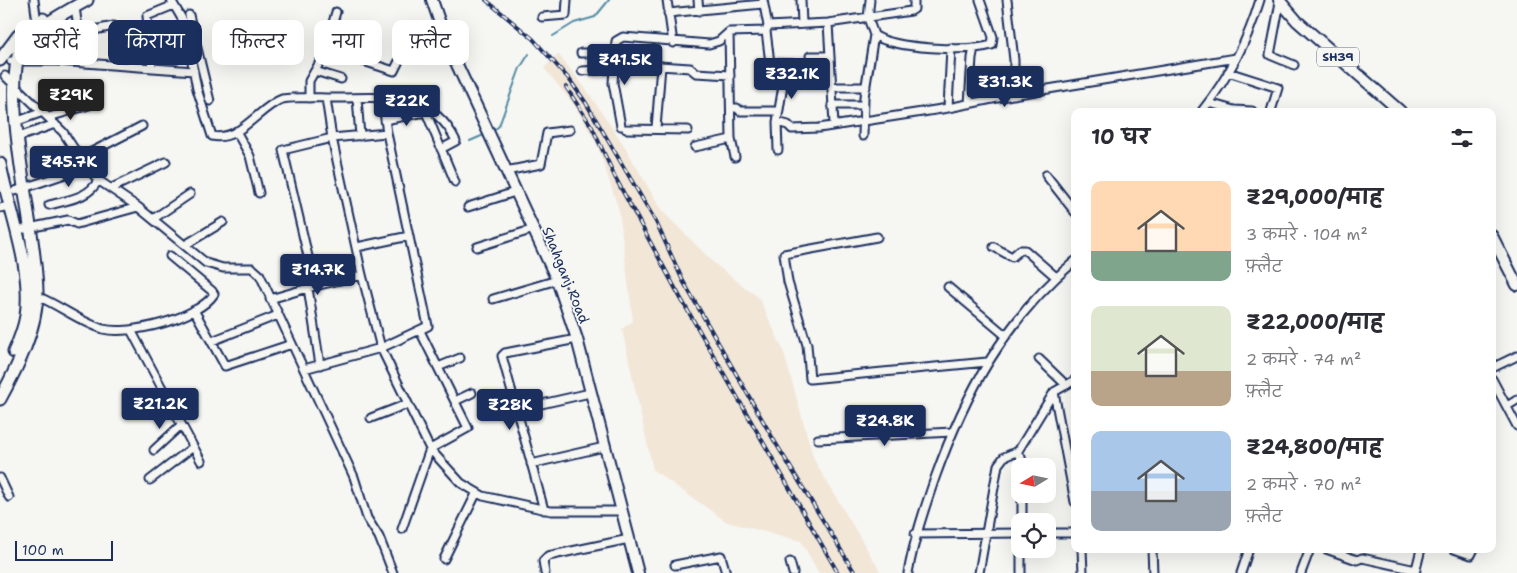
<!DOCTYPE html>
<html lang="hi">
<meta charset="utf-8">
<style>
:root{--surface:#fff;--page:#f7f7f7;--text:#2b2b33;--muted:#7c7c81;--accent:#1b2f5e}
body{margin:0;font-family:"Shantell Sans","Playpen Sans Deva",sans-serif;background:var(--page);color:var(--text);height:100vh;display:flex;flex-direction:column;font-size:19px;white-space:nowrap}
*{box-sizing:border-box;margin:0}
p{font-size:16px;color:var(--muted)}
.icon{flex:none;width:28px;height:28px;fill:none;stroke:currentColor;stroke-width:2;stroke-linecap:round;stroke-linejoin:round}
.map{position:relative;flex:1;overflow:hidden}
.drawer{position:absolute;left:1071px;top:108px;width:425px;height:445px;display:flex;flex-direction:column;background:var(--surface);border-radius:10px;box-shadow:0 5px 20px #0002}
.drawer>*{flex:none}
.guide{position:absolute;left:15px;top:20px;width:475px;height:45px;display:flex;gap:10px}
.needle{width:32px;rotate:260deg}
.controls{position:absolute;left:1011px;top:458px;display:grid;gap:10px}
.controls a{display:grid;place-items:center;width:45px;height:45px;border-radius:10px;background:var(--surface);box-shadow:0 5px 20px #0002;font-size:25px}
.scale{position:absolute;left:15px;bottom:12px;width:98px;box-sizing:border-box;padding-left:5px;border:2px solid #1b2f5e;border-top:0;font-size:14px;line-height:18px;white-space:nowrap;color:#1b2f5e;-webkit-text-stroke:4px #f6f6f2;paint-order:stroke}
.price{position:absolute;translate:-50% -42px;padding:0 11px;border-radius:5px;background:var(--accent);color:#fff;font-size:16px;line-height:32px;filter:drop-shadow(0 1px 2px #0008)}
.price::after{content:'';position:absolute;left:50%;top:30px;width:15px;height:11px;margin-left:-8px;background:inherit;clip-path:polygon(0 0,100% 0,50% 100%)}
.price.active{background:#222;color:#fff}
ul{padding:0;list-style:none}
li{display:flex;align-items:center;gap:15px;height:125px;padding:0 20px}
li span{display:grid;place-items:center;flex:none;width:140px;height:100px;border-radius:10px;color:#555}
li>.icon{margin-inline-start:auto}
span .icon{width:60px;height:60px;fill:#fffc;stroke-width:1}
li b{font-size:21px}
h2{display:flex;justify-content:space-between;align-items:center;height:60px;padding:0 20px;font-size:21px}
.pill{padding:0 18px;border-radius:10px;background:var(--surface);box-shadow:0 5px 20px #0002;font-size:18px;line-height:45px}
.pill.active{background:var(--accent);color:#fff}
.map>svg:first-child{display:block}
.built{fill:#f2e6d7}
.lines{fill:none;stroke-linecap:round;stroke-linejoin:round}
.stream{stroke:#548ca5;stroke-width:2}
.minor-casing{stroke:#1b2f5e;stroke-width:11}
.primary-casing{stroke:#1b2f5e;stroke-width:14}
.trunk-casing{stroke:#1b2f5e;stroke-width:15}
.minor{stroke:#f6f6f2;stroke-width:7}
.primary{stroke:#f6f6f2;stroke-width:10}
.trunk{stroke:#f6f6f2;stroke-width:11}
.rail-casing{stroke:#1b2f5e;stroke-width:4}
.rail{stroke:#f6f6f2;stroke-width:2;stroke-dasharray:5.5;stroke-linecap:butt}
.labels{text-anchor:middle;stroke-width:4;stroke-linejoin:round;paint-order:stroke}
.shield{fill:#f6f6f2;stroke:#5d6b8a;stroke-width:1}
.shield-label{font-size:12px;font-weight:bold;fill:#1b2f5e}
.street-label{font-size:14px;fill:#1b2f5e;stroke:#f6f6f2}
</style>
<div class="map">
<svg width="1517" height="573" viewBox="0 0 1517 573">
<rect width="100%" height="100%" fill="#f6f6f2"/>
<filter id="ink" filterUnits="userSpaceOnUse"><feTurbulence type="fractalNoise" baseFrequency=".02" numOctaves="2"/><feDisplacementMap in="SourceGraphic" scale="10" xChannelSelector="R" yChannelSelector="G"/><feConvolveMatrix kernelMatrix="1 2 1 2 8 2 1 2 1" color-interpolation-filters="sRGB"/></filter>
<g filter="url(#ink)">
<path class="built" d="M558,54L586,89L623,144L662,211L716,265L759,298L783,350L814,460L881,573H819L801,541L727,522L653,470L622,329L633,321L619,210L597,144L575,106L544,68Z"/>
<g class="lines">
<path class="stream" d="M553,36L574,23L595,17L609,0
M493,131L499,126L520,68L529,54
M470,141L486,134"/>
<defs>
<path id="minor" d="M34,0L37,23
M171,0L185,24L197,89L212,136C240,142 259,107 282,99C299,96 318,98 336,98C383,98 432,90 456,141L441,149
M667,0L673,43
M698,0L699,11
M801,0L802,24
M870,0L868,18L874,35
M1007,0L1014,60V95
M1280,2L1270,55L1294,65
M75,7L83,63
M668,13L763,4
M189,15L210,101
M542,17L566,15L567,0
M828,23L834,124
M768,26L828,23L911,11L914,9V0
M766,31L770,63L797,64
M729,32L731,139L735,157
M79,33L114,26
M581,53H615
M810,56H829
M360,60L394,71L409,41L442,27
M11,61H57L194,71
M614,63L690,68L696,73L730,75
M152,68L147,16L174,5
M315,71L341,79
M582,71L613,69
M1228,72L1278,88L1271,111
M5,76L63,132L80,158L98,180L138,207L206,263L223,268H252L260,275L354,477L367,518L379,537L393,573
M831,87H866
M309,98V81L324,55L336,12
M326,98L332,138L362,275L381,348L430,449L461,483L483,496L551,511H621
M357,98L360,136
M1209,103L1234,110L1252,111
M969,104L972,58L974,48
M423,105L455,182
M832,105H864
M731,108H737L740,111H779
M948,108L951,48
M1202,111C1228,78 1248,40 1260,0
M49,117L89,105
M385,120L425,112
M15,122L43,112
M777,122L788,125L792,129L819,128L948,108L1012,95L1236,58
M621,126L613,83L616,41L623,37L709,44L719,41L729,32L766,31L768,26L763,0
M656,128L661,66
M626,129L688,130
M236,131L250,156L259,193
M863,136L864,97L874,35C894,49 968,52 992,45L993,37L980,0
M16,138L55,124
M695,147L731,139
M778,150L777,122L784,79L830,76
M47,170L80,158L142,126
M506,171L541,164L547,133L570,130
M1046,175L1075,212
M112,188L166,162
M15,191L86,167
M49,205C67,200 90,198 98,180
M468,207L515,192
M0,208L9,206
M153,219L190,194
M24,229L68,220L77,224L138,207
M877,237L784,254L788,282L807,345L810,379L987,362
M185,245L223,222
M357,247L409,236
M477,247L534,229
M994,247L1012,257L1020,250H1025L1056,277
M315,286L283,150L332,138L387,133
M948,287L1005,335
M308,288L320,365
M37,296C59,305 80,322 103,329C129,336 199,318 214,294L212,291L170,256
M270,299L315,286L362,275
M493,299L557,280
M194,310L225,366L292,344
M131,330L201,461
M212,341L278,315
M1039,359L1066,385
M438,367L460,358
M1492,368L1517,356
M304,369L381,348L428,326L387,133L382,98
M1492,379L1517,426
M1075,380L1054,392L1075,502
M455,401L472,393
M1507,406L1517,400
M515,410L590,393
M371,418L407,404
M818,439L952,432
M154,450L181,425
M1016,452L1021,457L1022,466
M531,464L604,447
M0,478L9,497
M150,480L193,447
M544,510L502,356L505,353L577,339
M1022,521V494
M402,529L430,449L468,428L420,331
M1048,533H1075
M915,534L1020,533
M1082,549L1083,573
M1152,549L1153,573
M1326,549L1357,560L1362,558L1416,570
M1454,549L1471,555L1474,549
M444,559L476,494
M790,562L793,573
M675,565L721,556L726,573
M545,573L543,561L548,556L629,539
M908,573C914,540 924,510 935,478C965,394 1005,319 1075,261
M979,573L998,465L1004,457L1018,451L1054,392
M1021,573V549
M1241,573L1249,549
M1301,573L1310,549
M1415,573L1421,549"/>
<path id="primary" d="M432,0L446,41L557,280L577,339L638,573
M1279,0L1297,21L1400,111
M1492,236L1517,285"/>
<path id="trunk" d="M0,60L18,36L43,19
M0,164C9,212 33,267 26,316C24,328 19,341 14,352
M0,399C17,368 37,329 37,292C36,224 0,104 21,45C39,26 64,13 87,0"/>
</defs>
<use href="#minor" class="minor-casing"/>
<use href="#primary" class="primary-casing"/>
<use href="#trunk" class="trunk-casing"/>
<use href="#minor" class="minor"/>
<use href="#primary" class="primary"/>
<use href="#trunk" class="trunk"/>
<defs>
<path id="rail" d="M486,0L533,39L569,79L586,103L656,222L683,281L775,442L855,573
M566,87L592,127L615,177L680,297L838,573"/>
</defs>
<use href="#rail" class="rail-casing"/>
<use href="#rail" class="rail"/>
</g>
</g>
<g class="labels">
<rect class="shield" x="1317" y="47.5" width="42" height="19" rx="4"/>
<g class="shield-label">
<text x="1338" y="61">SH39</text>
</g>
<g class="street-label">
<text transform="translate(566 275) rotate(68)" y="5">Shahganj Road</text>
</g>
</g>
</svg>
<div class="controls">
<a><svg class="needle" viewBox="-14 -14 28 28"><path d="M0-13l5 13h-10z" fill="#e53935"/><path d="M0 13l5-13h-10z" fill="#7c7c81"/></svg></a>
<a><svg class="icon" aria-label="locate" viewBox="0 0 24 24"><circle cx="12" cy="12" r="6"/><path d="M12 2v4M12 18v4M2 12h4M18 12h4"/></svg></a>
</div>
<div class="scale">100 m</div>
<b class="price" style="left:625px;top:86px">₹41.5K</b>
<b class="price" style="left:792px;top:100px">₹32.1K</b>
<b class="price" style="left:1005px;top:108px">₹31.3K</b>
<b class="price active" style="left:71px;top:121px">₹29K</b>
<b class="price" style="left:407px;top:127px">₹22K</b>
<b class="price" style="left:69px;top:188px">₹45.7K</b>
<b class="price" style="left:318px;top:296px">₹14.7K</b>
<b class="price" style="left:160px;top:430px">₹21.2K</b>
<b class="price" style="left:510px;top:431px">₹28K</b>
<b class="price" style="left:885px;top:447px">₹24.8K</b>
<div class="guide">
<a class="pill">खरीदें</a>
<a class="pill active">किराया</a>
<a class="pill">फ़िल्टर</a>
<a class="pill">नया</a>
<a class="pill">फ़्लैट</a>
</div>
<section class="drawer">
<h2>10 घर<svg class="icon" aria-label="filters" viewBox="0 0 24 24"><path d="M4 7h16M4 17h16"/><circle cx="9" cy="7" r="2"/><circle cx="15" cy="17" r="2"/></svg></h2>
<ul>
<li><span style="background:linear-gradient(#ffd9b3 70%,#7fa58c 0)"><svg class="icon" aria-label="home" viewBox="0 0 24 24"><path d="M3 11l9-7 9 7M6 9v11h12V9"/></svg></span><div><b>₹29,000/माह</b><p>3 कमरे · 104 m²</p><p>फ़्लैट</p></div></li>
<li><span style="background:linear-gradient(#dfe7d0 65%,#b9a48a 0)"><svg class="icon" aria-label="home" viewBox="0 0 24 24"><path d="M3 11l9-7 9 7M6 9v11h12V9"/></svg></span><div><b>₹22,000/माह</b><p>2 कमरे · 74 m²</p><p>फ़्लैट</p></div></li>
<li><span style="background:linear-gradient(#a9c7e8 60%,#9aa5b1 0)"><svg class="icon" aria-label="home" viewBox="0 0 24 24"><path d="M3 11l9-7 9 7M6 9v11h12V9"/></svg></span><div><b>₹24,800/माह</b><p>2 कमरे · 70 m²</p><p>फ़्लैट</p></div></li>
</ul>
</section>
</div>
